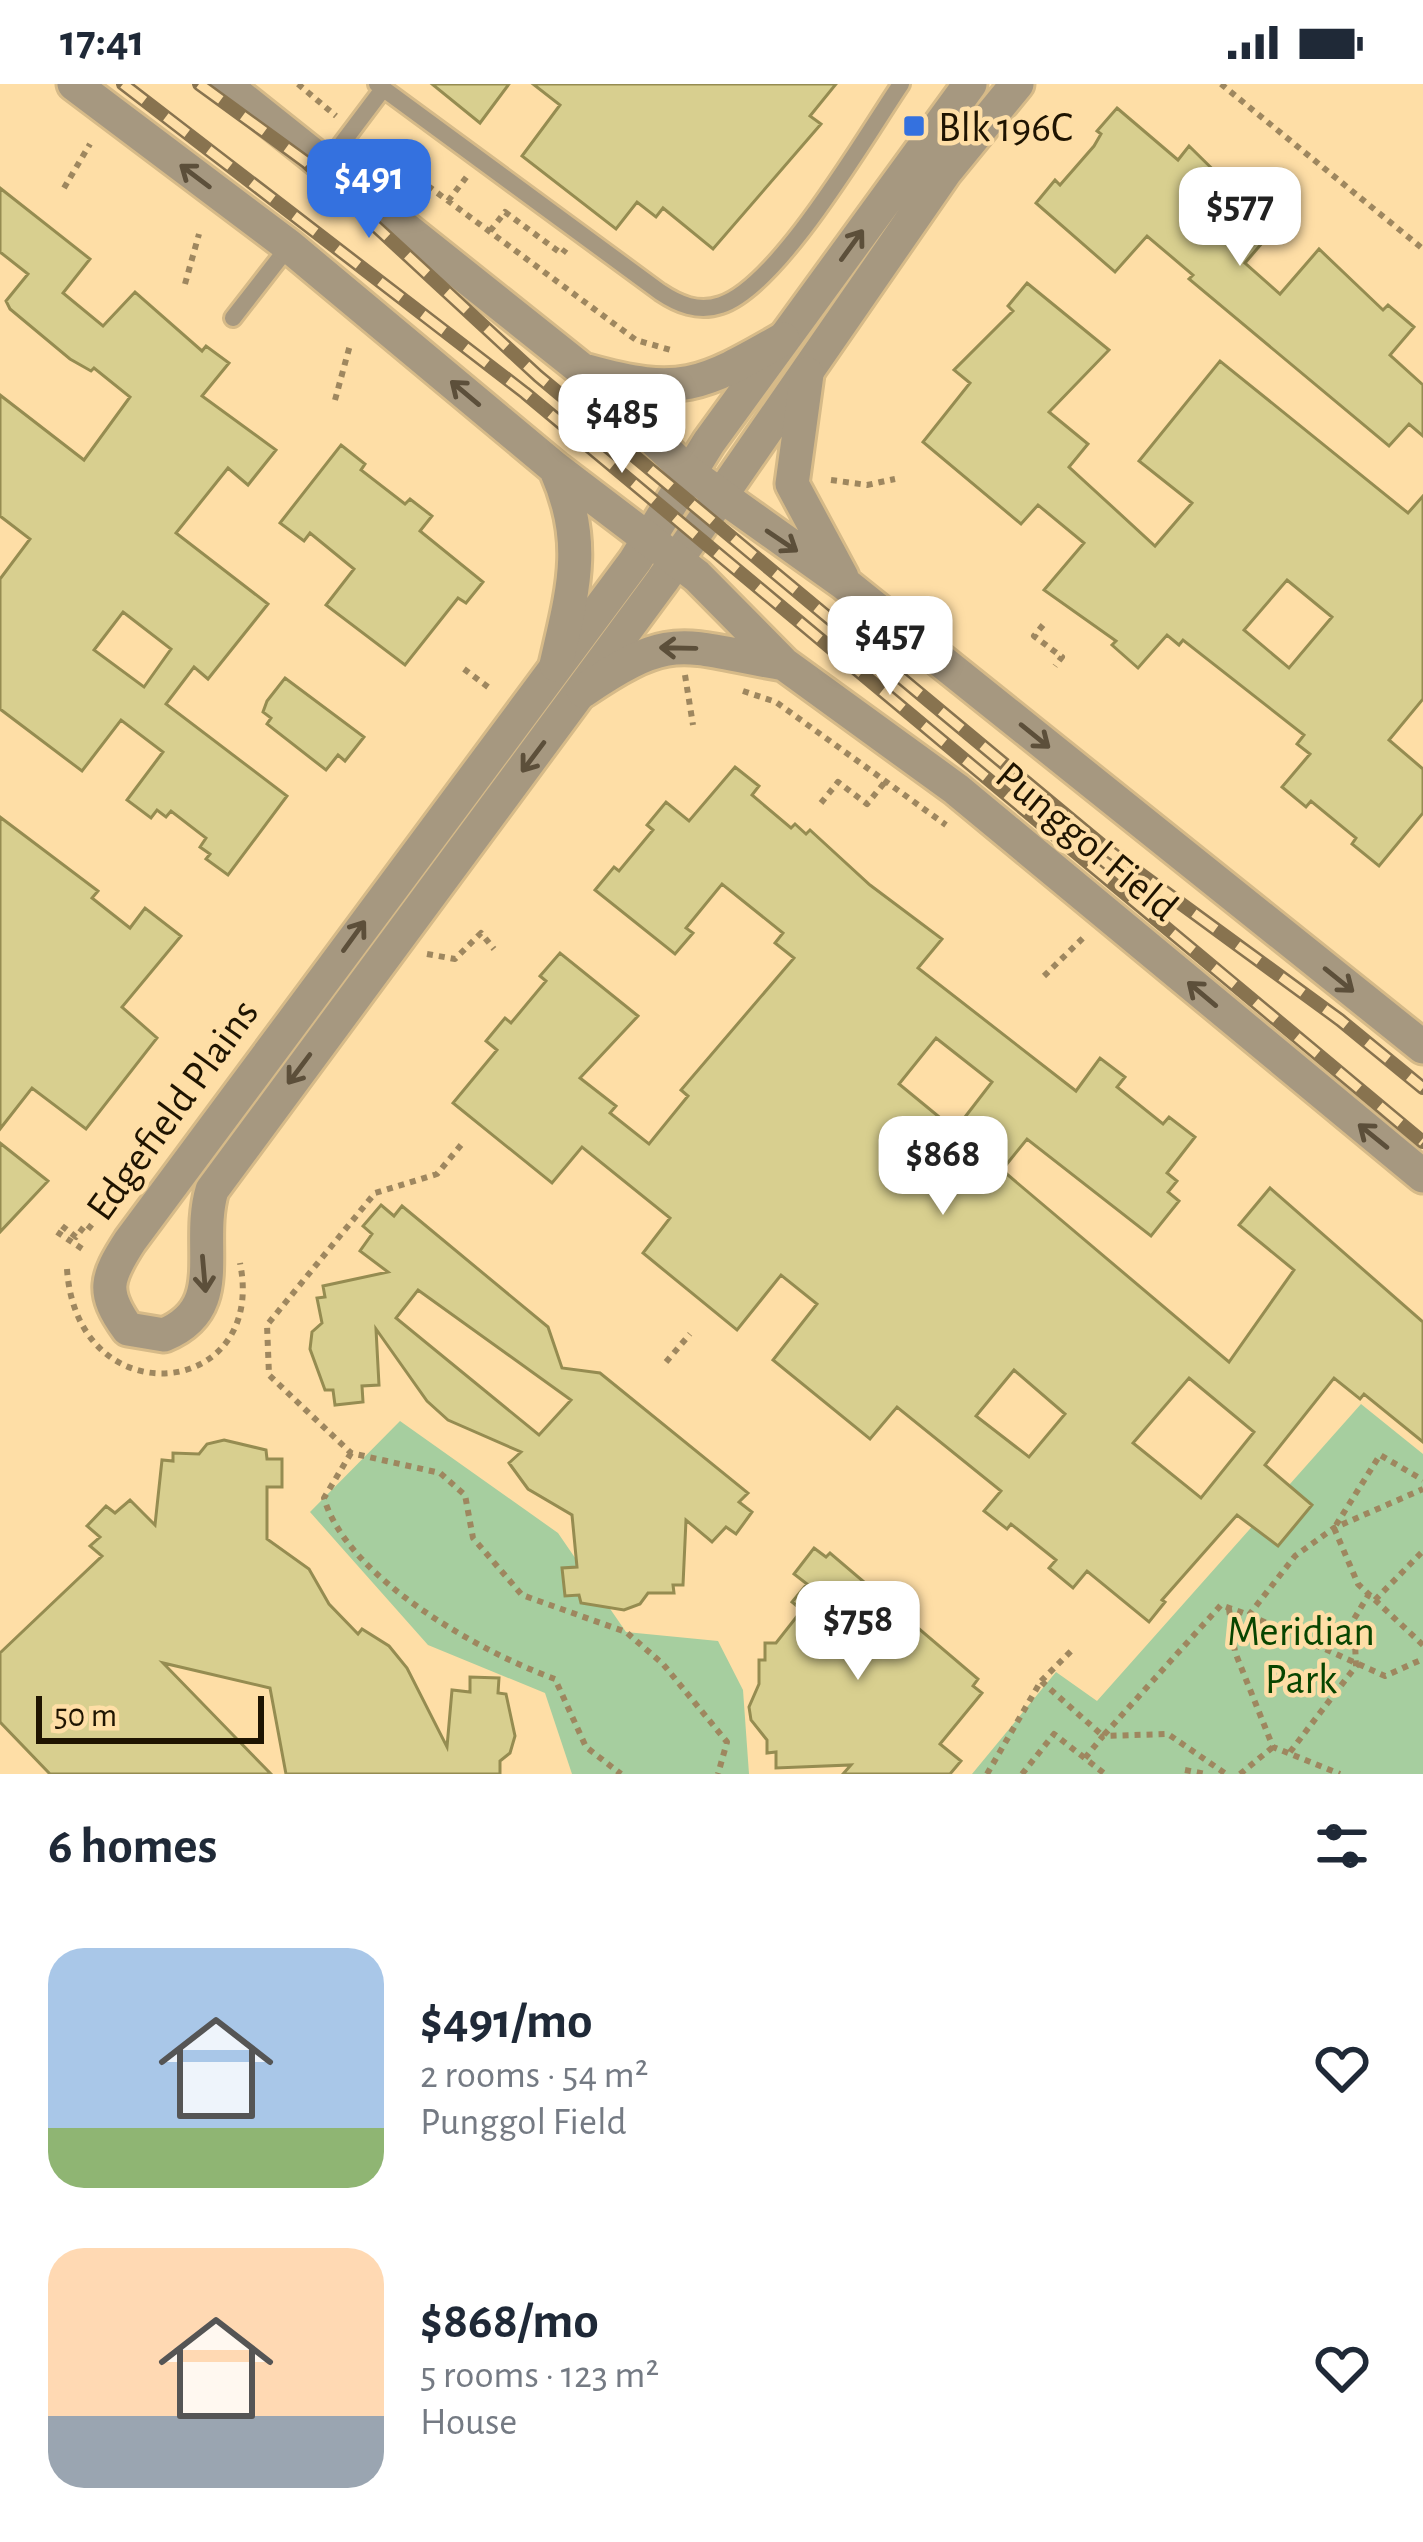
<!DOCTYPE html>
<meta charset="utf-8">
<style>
:root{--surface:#fff;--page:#f6f6f7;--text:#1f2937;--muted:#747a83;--accent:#3471df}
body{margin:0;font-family:"Alegreya Sans",sans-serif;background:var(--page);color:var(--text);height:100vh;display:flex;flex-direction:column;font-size:45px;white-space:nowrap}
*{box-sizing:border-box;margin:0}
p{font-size:39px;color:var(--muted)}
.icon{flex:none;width:66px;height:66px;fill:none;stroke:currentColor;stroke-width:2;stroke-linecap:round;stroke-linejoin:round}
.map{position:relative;height:1690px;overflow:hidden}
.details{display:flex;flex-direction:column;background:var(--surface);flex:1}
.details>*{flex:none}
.scale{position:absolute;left:36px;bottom:30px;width:228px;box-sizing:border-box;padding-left:12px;border:6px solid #1f1401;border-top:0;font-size:33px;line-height:42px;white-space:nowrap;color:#1f1401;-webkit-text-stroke:9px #fedea6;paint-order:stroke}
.price{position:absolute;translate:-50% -102px;padding:0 27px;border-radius:24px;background:#fff;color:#222;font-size:39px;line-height:78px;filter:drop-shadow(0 3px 6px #0008)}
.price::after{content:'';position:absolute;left:50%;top:72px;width:36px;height:27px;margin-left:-18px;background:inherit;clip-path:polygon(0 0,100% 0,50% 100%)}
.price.on{background:var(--accent);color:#fff}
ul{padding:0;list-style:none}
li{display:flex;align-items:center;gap:36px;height:300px;padding:0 48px}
li span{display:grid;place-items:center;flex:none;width:336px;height:240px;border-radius:36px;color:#555}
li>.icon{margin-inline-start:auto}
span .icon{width:144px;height:144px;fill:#fffc;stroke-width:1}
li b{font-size:51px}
h2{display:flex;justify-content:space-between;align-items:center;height:144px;padding:0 48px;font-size:51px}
.status{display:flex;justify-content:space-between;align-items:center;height:84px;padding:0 60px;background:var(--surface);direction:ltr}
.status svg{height:33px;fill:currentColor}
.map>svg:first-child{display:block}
.green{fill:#a6ce9f}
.building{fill:#d8cf8f;stroke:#958c51;stroke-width:3;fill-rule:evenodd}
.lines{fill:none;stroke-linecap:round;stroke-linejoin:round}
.service-casing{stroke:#d6ba88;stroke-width:22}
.minor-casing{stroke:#d6ba88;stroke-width:39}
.tertiary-casing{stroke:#d6ba88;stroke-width:39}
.path{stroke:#9e875f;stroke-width:6;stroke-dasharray:6 6;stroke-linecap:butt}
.service{stroke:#a69880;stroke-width:16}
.minor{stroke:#a69880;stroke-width:33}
.tertiary{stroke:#a69880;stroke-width:33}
.rail-casing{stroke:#88734f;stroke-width:14}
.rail{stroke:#fedea6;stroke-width:9;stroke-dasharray:27;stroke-linecap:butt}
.oneway{stroke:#5c4f3a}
.poi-dot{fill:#3471df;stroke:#fedea6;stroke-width:4.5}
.labels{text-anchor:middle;stroke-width:9;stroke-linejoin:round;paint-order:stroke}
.poi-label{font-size:42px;fill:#1f1401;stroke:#fedea6;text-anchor:start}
.street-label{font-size:42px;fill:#1f1401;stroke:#fedea6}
.park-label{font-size:42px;fill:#084500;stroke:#fedea6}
</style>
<div class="status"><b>17:41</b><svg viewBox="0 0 49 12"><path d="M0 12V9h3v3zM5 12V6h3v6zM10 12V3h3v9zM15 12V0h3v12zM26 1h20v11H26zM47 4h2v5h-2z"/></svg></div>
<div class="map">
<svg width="1423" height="1690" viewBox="0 0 1423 1690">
<rect width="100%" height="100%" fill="#fedea6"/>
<path class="green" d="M1361,1320L1423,1370V1690H972L1056,1588L1097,1617Z
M400,1337L558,1449L626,1548L718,1557L743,1606L749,1690H572L545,1609L428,1561L310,1428Z"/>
<path class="building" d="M432,0H509L480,39Z
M533,0H836L810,32L821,40L713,165L663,124L656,133L637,118L616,145L522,72L560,21Z
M1117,24L1178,76L1189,62L1251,123L1256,118L1280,138L1245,179L1280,210L1319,165L1383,226L1388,221L1414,243L1390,271L1423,301V352L1409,340L1389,362L1189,195L1193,191L1147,152L1115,188L1036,119L1055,96L1060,101L1094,62L1101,50L1097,47Z
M0,104L90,175L63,209L103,242L135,208L202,267L206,262L229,279L202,312L276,366L248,401L228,384L176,449L268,520L208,595L194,583L166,620L287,712L228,791L206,775L210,770L200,763L206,754L171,727L166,733L157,726L151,734L127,716L163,668L121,636L82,687L0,625V495L30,455L0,432V311L84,376L130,313L94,284L91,287L70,275L10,225L6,217L28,190L0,168ZM123,528L171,565L144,603L94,566Z
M1027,199L1109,266L1049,328L1088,360L1069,383L1155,462L1192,419L1139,377L1220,277L1408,429L1423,412V615L1389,656L1423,685V729L1379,782L1352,760L1356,754L1311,717L1306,723L1282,703L1310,670L1297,660L1304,651L1183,556L1179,561L1167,551L1138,584L1112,561L1116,557L1044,506L1084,459L1038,421L1021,440L923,358L970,299L954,286L1013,227L1008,222ZM1287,496L1332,533L1289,584L1244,546Z
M341,361L365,380L361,386L405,420L410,415L432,432L420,447L483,498L466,519L458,514L405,581L326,521L354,485L310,449L304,457L280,439Z
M285,594L364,653L345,677L338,671L326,686L267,640L271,634L263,628L267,617Z
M735,683L759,702L752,711L791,744L795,740L806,750L810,746L870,801L942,855L918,884L1076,1007L1100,974L1125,993L1117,1003L1163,1040L1169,1033L1195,1053L1167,1089L1177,1097L1168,1108L1179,1117L1151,1152L1027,1055L1002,1086L1229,1278L1294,1186L1239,1141L1270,1104L1423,1238V1358L1364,1310L1360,1315L1334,1294L1265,1381L1312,1421L1278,1462L1237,1431L1162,1516L1165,1518L1149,1538L1087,1487L1073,1504L1049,1484L1056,1476L1011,1440L1007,1445L984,1427L1001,1407L897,1323L870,1355L773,1276L817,1220L781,1191L737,1246L643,1169L670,1134L582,1063L552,1099L453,1019L497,966L486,957L505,934L511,939L546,897L540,892L560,869L638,932L580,994L616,1022L610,1029L649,1060L688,1012L681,1006L794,874L775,859L783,849L722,800L686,844L693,849L675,870L595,806L614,783L619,787L653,746L647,741L666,718L689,737ZM936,954L992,998L955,1046L899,1000ZM1014,1286L1065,1330L1029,1373L976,1332ZM1189,1294L1254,1348L1201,1414L1133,1359Z
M0,733L98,807L92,814L130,844L145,824L181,852L122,923L157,954L86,1045L32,1004L0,1045Z
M0,1059L48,1097L0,1148Z
M381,1121L394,1132L402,1122L548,1243L562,1284L600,1289L748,1409L739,1418L752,1428L736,1450L726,1443L712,1458L686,1436L683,1501H673L674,1509H648L640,1520L624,1526L581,1519L579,1511L565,1512L562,1484L577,1483L572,1431L528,1405L509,1379L521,1368L448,1336L427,1317L376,1245L379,1301L362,1302L363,1318L335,1321L333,1306H325L310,1265L312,1248L322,1239L317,1214L325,1213L323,1202L388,1188L360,1167L372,1150L363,1142ZM418,1206L571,1316L539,1351L396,1234Z
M224,1356L266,1366L267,1375H282V1403H267V1455L309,1485L329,1520L358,1550L362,1545L389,1562L407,1584L447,1663L452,1606L470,1608V1593L499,1594L498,1609L506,1610L515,1652L510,1669L500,1677V1690H286L270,1604L163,1579L271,1690H50L0,1638V1569L102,1472L90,1462L100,1453L87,1442L106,1422L115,1429L130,1416L155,1441L162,1376L173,1377V1369L199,1370L207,1360Z
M814,1464L826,1473L830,1469L978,1595L973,1602L982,1609L940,1660L961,1677L950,1690H843L851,1681L776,1684V1668L767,1669V1656L751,1636L749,1623L759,1600V1576H765V1559H776L802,1526L792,1518L807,1500L794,1490Z"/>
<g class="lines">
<defs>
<path id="service" d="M377,0L660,208C678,220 698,229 721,221C779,202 865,53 901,0
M328,78L383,5
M233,234L289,162"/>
<path id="minor" d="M970,0L709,358L635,477L130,1157C106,1194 101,1208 128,1245L164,1251C230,1224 195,1163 212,1106L662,497L945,88L1017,0"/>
<path id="tertiary" d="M74,0L289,162L555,384L697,492L784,580L956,705L1423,1092
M224,0L580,284L688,388L845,500L1423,963
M587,287C680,313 701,302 783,255
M807,290L792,400L842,493
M556,386C588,458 573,506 556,581
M583,607C674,545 682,563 784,580"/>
</defs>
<use href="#service" class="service-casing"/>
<use href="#minor" class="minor-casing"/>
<use href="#tertiary" class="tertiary-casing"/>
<path class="path" d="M298,0L336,32
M1221,0L1423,165
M370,59L636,256L674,267
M64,104L90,60
M448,117L468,91
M490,147L505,128L562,170L566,165
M185,200L199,150
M335,316L350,261
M831,396L867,401L895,395
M1043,541L1034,552L1062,573L1055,582
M464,585L488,603
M685,591L693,641
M743,607L776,618L946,741
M821,719L838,698L867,720L885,698
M427,870L455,875L481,849L494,865
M1044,892L1085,852
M461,1061L437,1090L375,1109L267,1241L269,1291L351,1369L440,1389L465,1411L473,1454L522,1511L626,1548L663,1580L727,1658L718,1690
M62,1142L76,1153L86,1140L95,1147
M57,1148L84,1166
M67,1185C77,1335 268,1315 240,1179
M666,1278L690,1250
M351,1369L324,1414C347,1494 480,1568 555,1595L586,1663L621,1690
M1336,1441L1380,1371L1423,1396
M1334,1444L1358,1500L1423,1561
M1375,1516L1423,1467
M1229,1525L1235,1568L1273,1663L1340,1690
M1249,1531L1385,1592L1423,1575
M1041,1597L1073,1565
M1290,1668L1356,1582L1354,1535L1369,1510
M1085,1674L1103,1652L1168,1650L1226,1690
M1185,1686L1206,1690
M987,1690L1041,1597L1103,1652L1221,1521L1249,1531L1295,1472L1334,1444L1423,1405
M1022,1690L1054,1650L1105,1690
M1240,1690L1273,1663"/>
<use href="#service" class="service"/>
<use href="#minor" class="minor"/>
<use href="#tertiary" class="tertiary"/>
<defs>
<path id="rail" d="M123,0L525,309L1423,1058
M199,0L306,78L538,292L1109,767L1340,936L1423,1004"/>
</defs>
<use href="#rail" class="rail-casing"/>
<use href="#rail" class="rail"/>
</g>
<defs><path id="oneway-shaft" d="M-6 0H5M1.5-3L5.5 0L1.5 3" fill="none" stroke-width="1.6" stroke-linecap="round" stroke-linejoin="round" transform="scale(3)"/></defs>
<g class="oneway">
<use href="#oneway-shaft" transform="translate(195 92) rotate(-143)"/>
<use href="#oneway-shaft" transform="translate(852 161) rotate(-54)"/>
<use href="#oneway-shaft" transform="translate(465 309) rotate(-140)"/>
<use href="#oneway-shaft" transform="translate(782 457) rotate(34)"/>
<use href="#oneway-shaft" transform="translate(678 564) rotate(-179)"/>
<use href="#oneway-shaft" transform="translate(1035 652) rotate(39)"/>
<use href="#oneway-shaft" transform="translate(533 673) rotate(127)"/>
<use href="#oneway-shaft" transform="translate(354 852) rotate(-54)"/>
<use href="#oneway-shaft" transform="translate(1339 896) rotate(39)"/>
<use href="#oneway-shaft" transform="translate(1202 910) rotate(-140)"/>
<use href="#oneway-shaft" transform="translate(299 985) rotate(127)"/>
<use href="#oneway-shaft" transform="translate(1373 1052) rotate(-141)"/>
<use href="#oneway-shaft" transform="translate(204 1190) rotate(85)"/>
</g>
<rect class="poi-dot" x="902" y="30" width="24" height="24" rx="6"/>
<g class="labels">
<g class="poi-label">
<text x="938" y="57">Blk 196C</text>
</g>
<g class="street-label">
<text transform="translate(1088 756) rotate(40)" y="15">Punggol Field</text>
<text transform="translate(171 1025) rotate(-54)" y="15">Edgefield Plains</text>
</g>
<g class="park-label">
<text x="1301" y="1561">Meridian<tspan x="1301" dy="48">Park</tspan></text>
</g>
</g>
</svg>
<div class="scale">50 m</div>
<b class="price on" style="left:369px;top:157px">$491</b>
<b class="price" style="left:1240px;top:185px">$577</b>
<b class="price" style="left:622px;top:392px">$485</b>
<b class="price" style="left:890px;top:614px">$457</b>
<b class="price" style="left:943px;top:1134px">$868</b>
<b class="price" style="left:858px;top:1599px">$758</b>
</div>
<section class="details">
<h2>6 homes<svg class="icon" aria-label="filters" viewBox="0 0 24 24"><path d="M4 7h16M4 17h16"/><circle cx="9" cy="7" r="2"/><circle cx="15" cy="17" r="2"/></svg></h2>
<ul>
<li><span style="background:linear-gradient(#a9c7e8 75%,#8fb573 0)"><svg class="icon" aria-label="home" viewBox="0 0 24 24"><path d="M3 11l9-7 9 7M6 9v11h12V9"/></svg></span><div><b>$491/mo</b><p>2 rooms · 54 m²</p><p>Punggol Field</p></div><svg class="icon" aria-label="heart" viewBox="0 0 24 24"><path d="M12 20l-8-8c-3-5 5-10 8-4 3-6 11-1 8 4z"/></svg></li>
<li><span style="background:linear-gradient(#ffd9b3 70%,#9aa5b1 0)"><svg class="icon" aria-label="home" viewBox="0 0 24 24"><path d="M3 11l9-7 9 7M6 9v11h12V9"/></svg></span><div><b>$868/mo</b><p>5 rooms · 123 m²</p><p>House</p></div><svg class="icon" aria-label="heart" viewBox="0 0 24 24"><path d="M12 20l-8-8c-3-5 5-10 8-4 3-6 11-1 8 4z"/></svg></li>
</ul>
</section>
